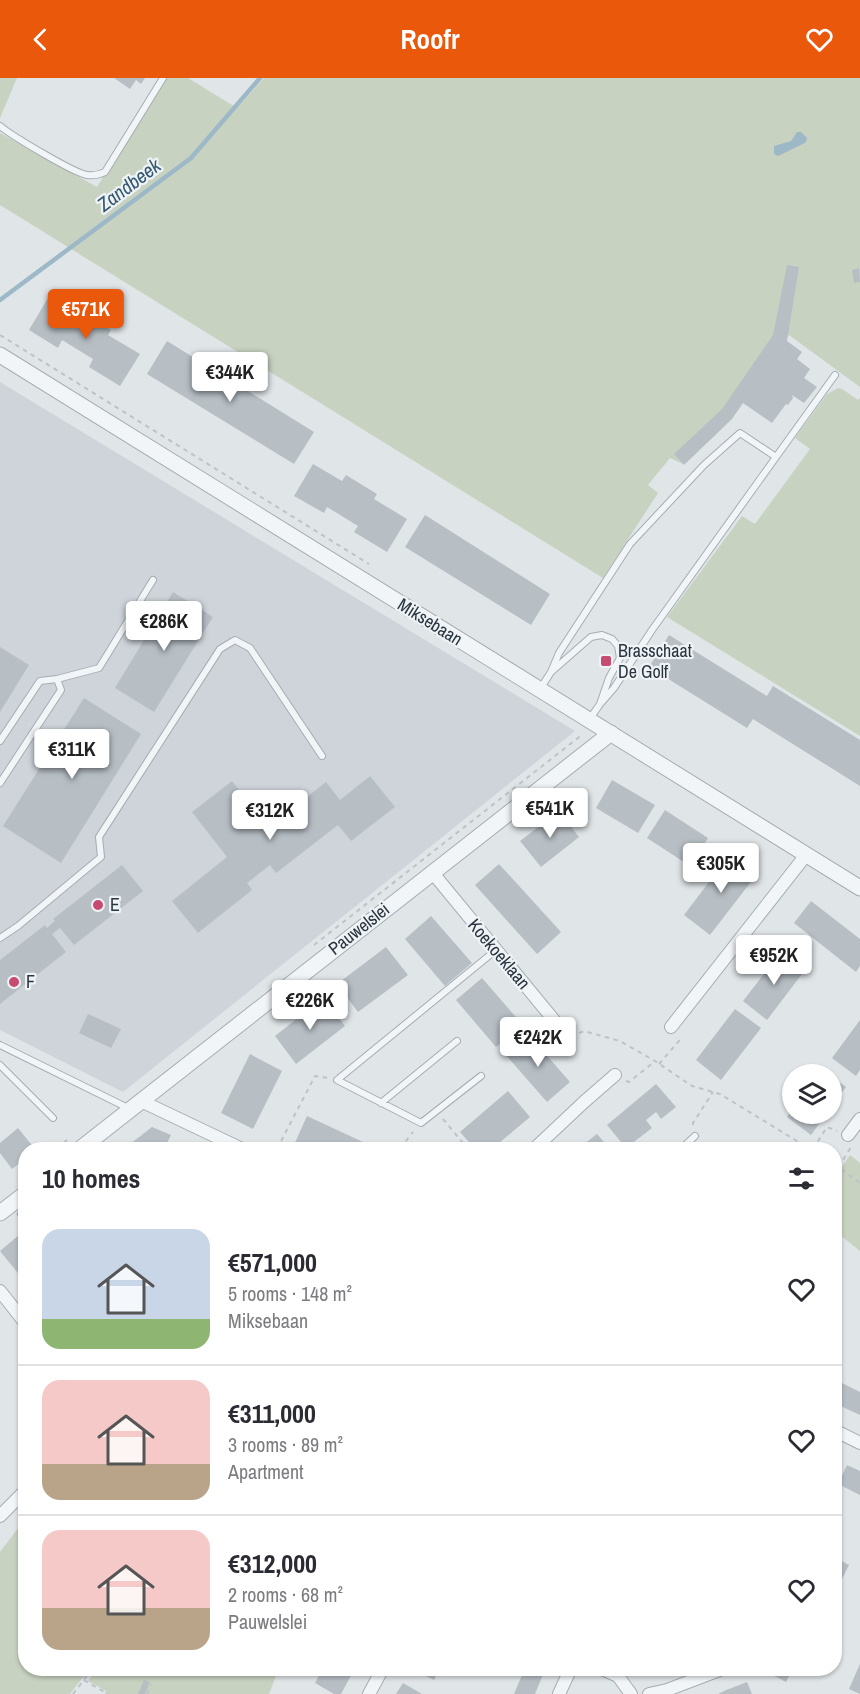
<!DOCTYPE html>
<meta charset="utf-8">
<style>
:root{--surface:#fff;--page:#f7f7f7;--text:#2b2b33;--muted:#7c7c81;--line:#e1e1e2;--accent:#ea580c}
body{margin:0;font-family:"Archivo Narrow",sans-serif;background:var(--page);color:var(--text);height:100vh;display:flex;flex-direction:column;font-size:22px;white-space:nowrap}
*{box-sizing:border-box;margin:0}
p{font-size:20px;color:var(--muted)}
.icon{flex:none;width:33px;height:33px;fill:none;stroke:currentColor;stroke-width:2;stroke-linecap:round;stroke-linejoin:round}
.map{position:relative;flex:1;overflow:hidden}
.side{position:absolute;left:18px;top:1064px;width:824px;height:534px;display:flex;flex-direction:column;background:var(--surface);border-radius:24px;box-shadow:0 2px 4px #0004}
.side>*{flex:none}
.fabs{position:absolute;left:782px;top:986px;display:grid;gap:12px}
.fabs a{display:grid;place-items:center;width:60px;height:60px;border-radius:50%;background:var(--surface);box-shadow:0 2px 4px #0004;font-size:30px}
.price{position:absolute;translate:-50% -51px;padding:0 14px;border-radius:6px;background:#fff;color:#222;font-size:20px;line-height:39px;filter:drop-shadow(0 2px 3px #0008)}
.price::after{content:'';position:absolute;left:50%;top:36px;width:18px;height:14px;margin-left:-9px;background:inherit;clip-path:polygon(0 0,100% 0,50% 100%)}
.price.active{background:var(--accent);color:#fff}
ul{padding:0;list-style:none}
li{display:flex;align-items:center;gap:18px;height:150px;padding:0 24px}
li+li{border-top:2px solid var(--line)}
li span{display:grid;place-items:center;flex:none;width:168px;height:120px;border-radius:18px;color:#555}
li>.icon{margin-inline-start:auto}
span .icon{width:72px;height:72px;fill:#fffc;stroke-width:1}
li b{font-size:26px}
h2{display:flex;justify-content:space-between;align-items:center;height:72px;padding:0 24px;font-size:26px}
header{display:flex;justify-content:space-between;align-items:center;height:78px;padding:0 24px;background:var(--accent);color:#fff;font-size:27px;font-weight:800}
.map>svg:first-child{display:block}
.built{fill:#ced4da}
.green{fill:#c8d2c1}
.water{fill:#9db8c7}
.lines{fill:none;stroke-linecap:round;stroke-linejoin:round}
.stream{stroke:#9db8c7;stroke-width:4.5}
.building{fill:#b7bfc5}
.service-casing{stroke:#a5adb2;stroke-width:8}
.minor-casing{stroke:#a5adb2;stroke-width:14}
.tertiary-casing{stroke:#a5adb2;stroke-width:17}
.path{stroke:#bec3c7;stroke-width:2;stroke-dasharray:4.5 4.5;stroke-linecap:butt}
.service{stroke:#f2f5f7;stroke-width:6}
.minor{stroke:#f2f5f7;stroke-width:12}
.tertiary{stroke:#f2f5f7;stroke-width:15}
.poi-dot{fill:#c74b71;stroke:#eff3f6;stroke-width:2}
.labels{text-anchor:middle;stroke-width:4.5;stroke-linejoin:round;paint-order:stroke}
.street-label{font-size:18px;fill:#29353f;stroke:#eff3f6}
.poi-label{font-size:18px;fill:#29353f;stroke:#eff3f6;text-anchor:start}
.water-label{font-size:20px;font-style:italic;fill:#355971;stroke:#eff3f6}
</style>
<header><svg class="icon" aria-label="back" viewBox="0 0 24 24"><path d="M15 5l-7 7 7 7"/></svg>Roofr<svg class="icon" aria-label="heart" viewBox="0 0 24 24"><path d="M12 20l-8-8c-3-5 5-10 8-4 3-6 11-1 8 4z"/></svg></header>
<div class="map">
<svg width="860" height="1616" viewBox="0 0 860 1616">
<rect width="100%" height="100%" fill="#e0e5e8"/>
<path class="built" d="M0,304L575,653L123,1014L0,952Z"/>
<path class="green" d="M0,0H17L0,40Z
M163,0H188L237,30L264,0H860V309L789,257L731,340L683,386L670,380L648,407L658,415L603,500L0,127V55L97,109Z
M838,310L842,311L858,322L860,320V658L667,539L742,438L755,446L810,371L795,360L827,316Z
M850,1077L860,1085V1173L834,1152V1100Z
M25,1441L26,1590H90L70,1616H0V1474Z
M98,1590H279L269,1616H105L106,1613L88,1603Z"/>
<path class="water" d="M797,54H801L807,60L806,64C803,66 780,77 778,78L774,76V68L791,63Z"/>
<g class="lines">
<path class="stream" d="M0,222L191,80L260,0
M19,1136L26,1140"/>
</g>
<path class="building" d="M114,0H145L141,6L136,2L130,11Z
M787,187L799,189L787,263L802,274L797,281L810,291L804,300L817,309L804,325L792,317L793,320L788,327L786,326L772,345L743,325L732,341L684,387L674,376L722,331L773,257Z
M859,190L860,204L854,205L852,192Z
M48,220L77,238L80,233L111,252L108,257L140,276L120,308L89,289L93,281L62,262L58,270L29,252Z
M167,263L314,354L294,386L147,296Z
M313,386L342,403L346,397L377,416L374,421L407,441L387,474L354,454L358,448L327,429L324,435L294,418Z
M425,437L550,516L531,547L405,469Z
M173,514L213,539L154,634L115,610Z
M669,557L767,618L773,608L860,662V708L753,641L747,650L649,589Z
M0,569L29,587L0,634Z
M84,620L141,656L61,785L3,748Z
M370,698L395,729L351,763L338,747L276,795L270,787L247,805L252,812L198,855L172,823L227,779L192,734L232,703L268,749L326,704L340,722Z
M612,702L655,727L638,755L596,730Z
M665,732L708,760L690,788L647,760Z
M559,733L579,759L541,789L520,763Z
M731,775L757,796L710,857L684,837Z
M499,786L561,854L537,876L475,807Z
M122,787L143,813L74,867L60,850L52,856L66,874L0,926V882L45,847L47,850L55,843L53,841Z
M811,823L860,861V888L856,894L794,845Z
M431,838L472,885L445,908L405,861Z
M386,869L408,897L358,934L337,906Z
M781,874L805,892L767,942L743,923Z
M482,900L522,946L496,969L456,922Z
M323,920L345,948L296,986L275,958Z
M735,931L761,950L721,1002L696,982Z
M88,936L121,951L111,970L79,955Z
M860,942V992L856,998L832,980Z
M528,956L570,1004L547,1024L505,976Z
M250,976L282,993L253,1051L221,1035Z
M831,998L846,1009L831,1029Z
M656,1006L676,1029L661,1041L656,1034L646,1042L652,1050L626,1070L607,1047Z
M508,1013L530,1039L492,1071H475L460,1054Z
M792,1032V1035H827L811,1057L787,1039Z
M307,1038L335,1051L378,1071H298L293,1069Z
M152,1049L171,1057L164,1071H140L130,1066Z
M18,1050L35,1071H26V1080L12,1091L0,1075V1065Z
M597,1056L610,1071H578L584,1066Z
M186,1064L201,1071H182Z
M26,1151V1205L0,1173Z
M834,1301L860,1314V1337L834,1325Z
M847,1387L860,1393V1417L838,1406Z
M834,1479L849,1487L834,1517Z
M860,1586V1616L849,1611Z
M323,1590H355L341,1616H334L315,1605Z
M415,1590H440L434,1602L414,1592Z
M525,1590H534L544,1594L535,1616H514Z
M766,1590H793L786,1604L765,1593Z
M144,1602L150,1604L145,1616H138Z
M747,1604L752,1616H718L724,1613Z
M403,1605L422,1616H396Z"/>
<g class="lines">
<defs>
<path id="service" d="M0,48C12,58 74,95 87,97C94,98 99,97 105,94L163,0
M776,379L835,297
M551,594L559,575L630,466L704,387L740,355L776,379L652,552L614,610L600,626
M540,611L551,594L591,559L602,557L612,561L618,568L620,580L609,600L600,626L589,642
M0,663L40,603L57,601
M0,705L61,612L57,601L99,590L153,502
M0,860L18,848L101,779L99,759L220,571L235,562L250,570L322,678
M0,967L130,1031
M0,987L53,1040
M481,998L421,1045L337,1002L496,872
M381,1025L457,963
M681,1071L695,1058"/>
<path id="minor" d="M432,794L567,958
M671,949L806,777
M141,1023L242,1071
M848,1057L860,1041
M534,1071L584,1024L615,997
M0,1213L26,1246
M834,1352L860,1365
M0,1438L26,1412
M600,1590L618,1598L631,1616
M369,1616L383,1590
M559,1616L571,1590
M649,1616L667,1612L725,1590"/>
<path id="tertiary" d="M0,277L860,810
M80,1071L611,655
M0,1135L26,1115"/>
</defs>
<use href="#service" class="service-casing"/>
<use href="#minor" class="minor-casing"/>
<use href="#tertiary" class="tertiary-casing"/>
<path class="path" d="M0,257L369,486
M314,867L583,656
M579,955L584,953L620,963L655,983L692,1008L720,1016L810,1071
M659,986L679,963L678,961
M626,1003L629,1004L654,984
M443,1041L468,1071
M693,1047V1045L713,1014
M57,1071L67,1062
M277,1071L315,998L328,1000
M401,1071L405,1064L413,1054
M813,1071L827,1049L837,1053
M834,1086L860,1105
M834,1097L851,1069
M18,1101L26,1096
M84,1602L108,1616
M73,1616L93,1590
M147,1616L151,1606"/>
<use href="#service" class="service"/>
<use href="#minor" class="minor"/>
<use href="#tertiary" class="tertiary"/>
</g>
<g class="poi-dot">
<rect x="600" y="577" width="12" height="12" rx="3"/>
<circle cx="98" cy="827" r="6"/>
<circle cx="14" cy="904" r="6"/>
</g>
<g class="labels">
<g class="street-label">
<text transform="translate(430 544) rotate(32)" y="6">Miksebaan</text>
<text transform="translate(359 851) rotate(-38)" y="6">Pauwelslei</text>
<text transform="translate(499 876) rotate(50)" y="6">Koekoeklaan</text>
</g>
<g class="poi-label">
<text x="618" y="579">Brasschaat<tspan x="618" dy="21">De Golf</tspan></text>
<text x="110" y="833">E</text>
<text x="26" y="910">F</text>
</g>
<g class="water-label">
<text transform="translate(129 107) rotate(-37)" y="7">Zandbeek</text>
</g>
</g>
</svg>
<div class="fabs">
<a><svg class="icon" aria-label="layers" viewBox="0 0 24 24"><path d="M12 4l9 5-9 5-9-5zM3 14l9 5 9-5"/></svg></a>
</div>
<b class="price active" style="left:86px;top:262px">€571K</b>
<b class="price" style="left:230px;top:325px">€344K</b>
<b class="price" style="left:164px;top:574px">€286K</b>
<b class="price" style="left:72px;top:702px">€311K</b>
<b class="price" style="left:550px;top:761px">€541K</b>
<b class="price" style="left:270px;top:763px">€312K</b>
<b class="price" style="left:721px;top:816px">€305K</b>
<b class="price" style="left:774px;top:908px">€952K</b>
<b class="price" style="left:310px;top:953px">€226K</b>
<b class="price" style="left:538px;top:990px">€242K</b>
<section class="side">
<h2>10 homes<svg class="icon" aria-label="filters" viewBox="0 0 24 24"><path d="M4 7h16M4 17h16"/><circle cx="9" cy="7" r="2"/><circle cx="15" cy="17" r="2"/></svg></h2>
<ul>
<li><span style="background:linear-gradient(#c9d6e8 75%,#8fb573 0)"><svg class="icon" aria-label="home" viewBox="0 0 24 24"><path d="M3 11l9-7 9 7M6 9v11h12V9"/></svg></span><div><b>€571,000</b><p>5 rooms · 148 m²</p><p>Miksebaan</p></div><svg class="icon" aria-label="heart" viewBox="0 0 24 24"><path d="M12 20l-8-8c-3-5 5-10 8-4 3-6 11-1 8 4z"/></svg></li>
<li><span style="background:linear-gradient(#f6c9c9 70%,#b9a48a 0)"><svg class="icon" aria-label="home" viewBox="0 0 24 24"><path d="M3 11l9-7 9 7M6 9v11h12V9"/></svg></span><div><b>€311,000</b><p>3 rooms · 89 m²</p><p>Apartment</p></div><svg class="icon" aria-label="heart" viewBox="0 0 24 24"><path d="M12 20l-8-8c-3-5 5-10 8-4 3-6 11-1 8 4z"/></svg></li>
<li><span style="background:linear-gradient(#f6c9c9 65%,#b9a48a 0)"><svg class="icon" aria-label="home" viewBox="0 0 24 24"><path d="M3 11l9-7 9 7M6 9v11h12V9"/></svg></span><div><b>€312,000</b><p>2 rooms · 68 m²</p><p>Pauwelslei</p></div><svg class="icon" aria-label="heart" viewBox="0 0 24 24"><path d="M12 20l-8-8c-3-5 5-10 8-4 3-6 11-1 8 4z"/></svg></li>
</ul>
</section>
</div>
